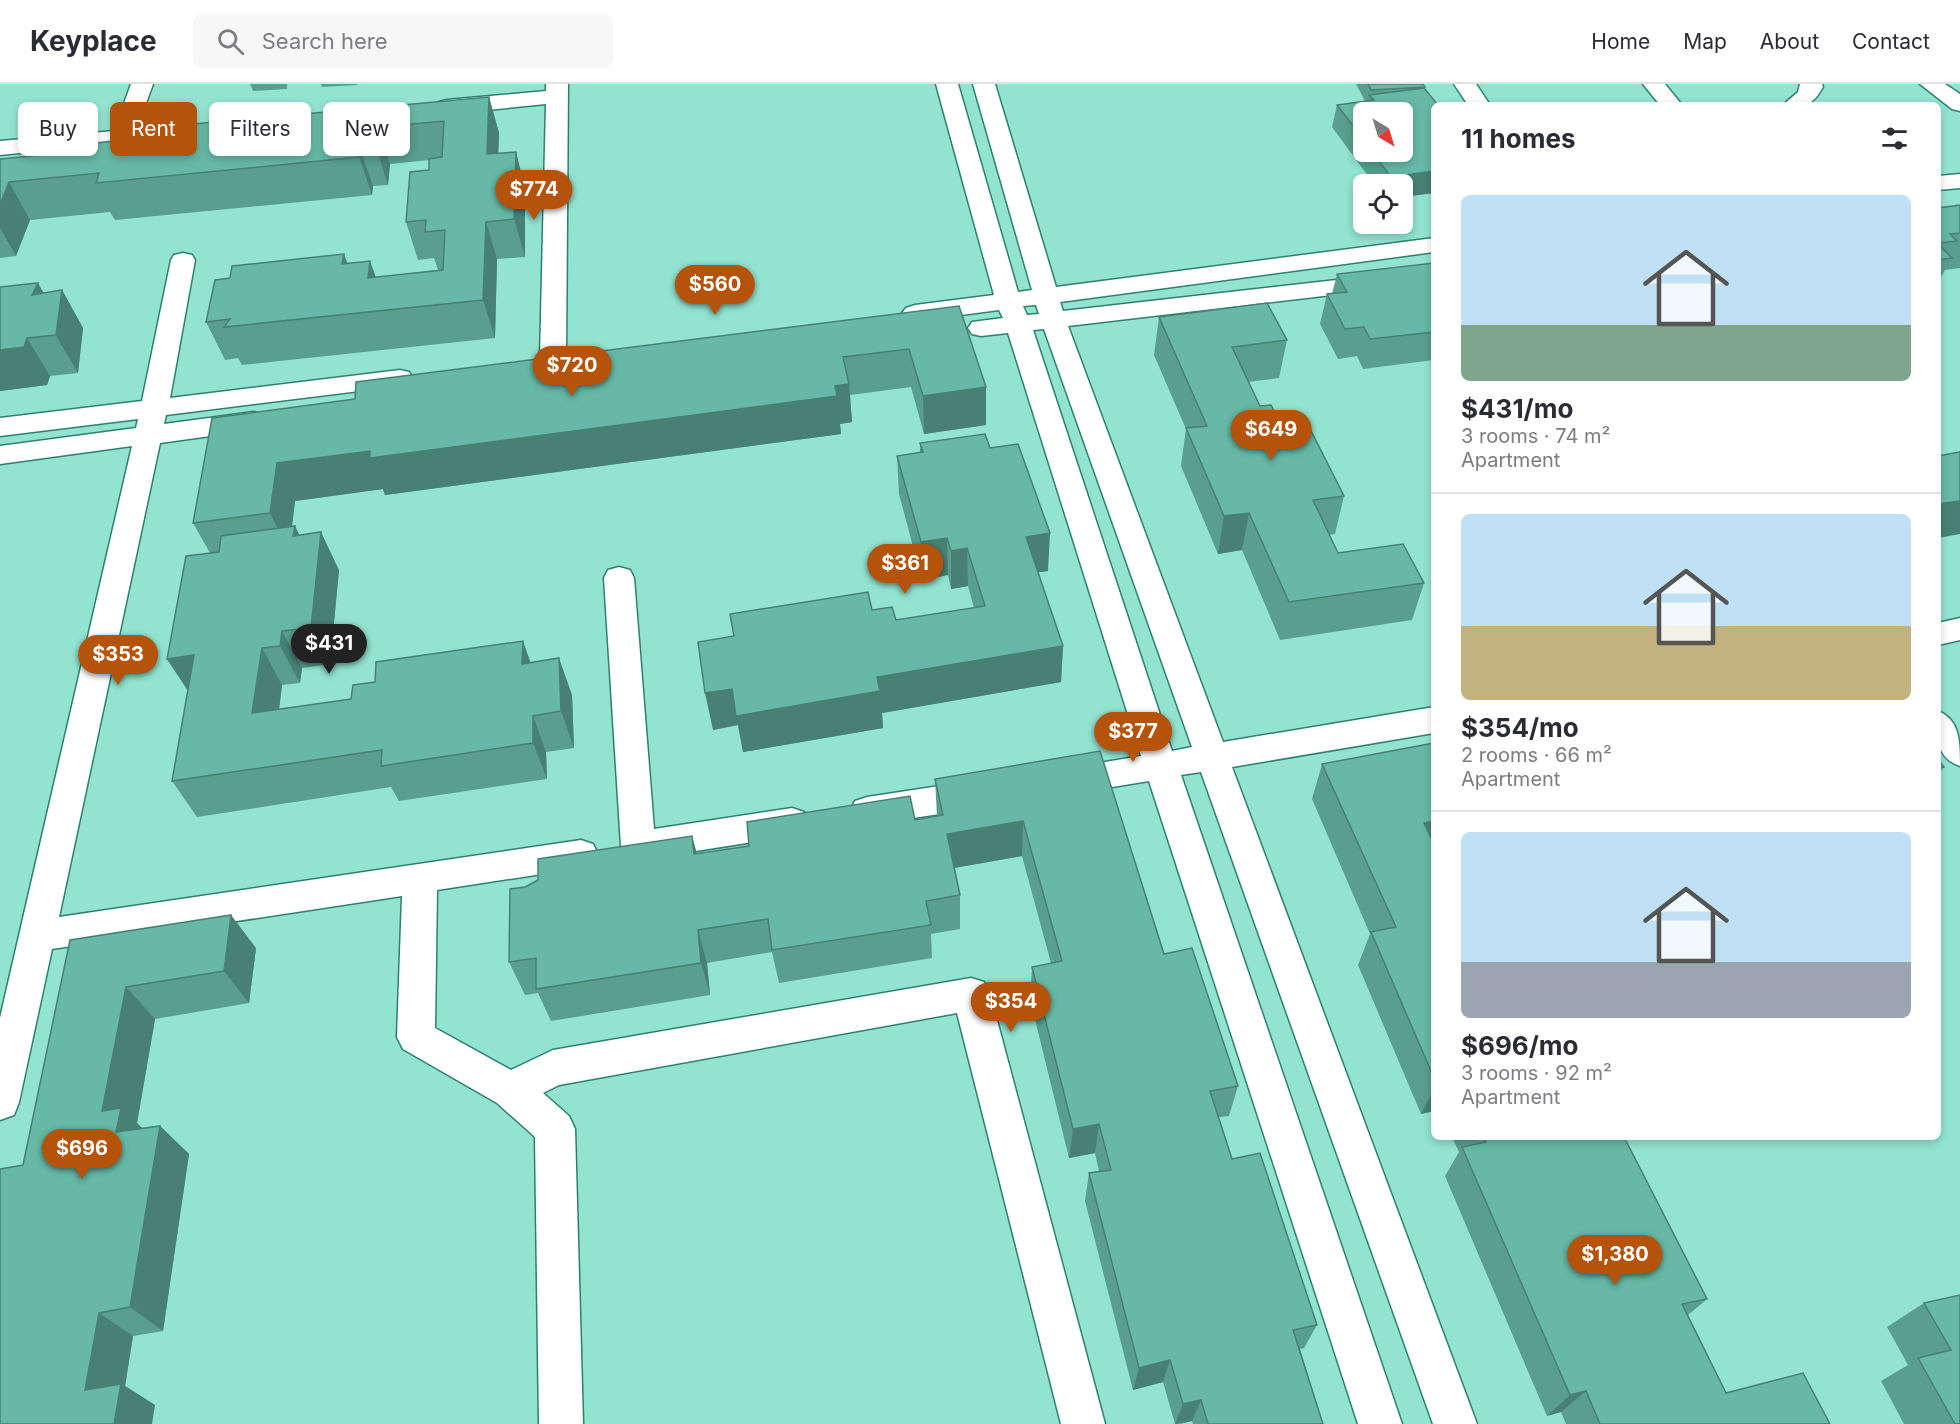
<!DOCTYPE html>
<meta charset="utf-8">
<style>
:root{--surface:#fff;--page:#f7f7f7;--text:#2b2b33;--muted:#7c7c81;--line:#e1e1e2;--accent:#b45309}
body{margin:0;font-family:Inter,sans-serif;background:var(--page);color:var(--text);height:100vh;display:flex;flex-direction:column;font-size:22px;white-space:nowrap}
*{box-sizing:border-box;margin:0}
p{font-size:20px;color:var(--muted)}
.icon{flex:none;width:33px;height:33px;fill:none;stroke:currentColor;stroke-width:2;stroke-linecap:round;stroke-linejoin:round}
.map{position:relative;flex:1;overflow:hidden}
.details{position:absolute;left:1431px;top:18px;width:510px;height:1038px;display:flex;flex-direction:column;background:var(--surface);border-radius:9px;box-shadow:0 3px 9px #0003}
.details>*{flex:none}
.hud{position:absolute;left:18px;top:18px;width:570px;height:54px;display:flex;gap:12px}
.needle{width:39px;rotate:142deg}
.fabs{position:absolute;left:1353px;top:18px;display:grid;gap:12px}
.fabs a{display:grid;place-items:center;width:60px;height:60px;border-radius:9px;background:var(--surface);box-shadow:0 3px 9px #0003;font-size:30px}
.price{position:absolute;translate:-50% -51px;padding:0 14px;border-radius:21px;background:var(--accent);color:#fff;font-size:20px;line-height:39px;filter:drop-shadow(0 2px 3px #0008)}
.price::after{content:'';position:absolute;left:50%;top:36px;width:18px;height:14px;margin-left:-9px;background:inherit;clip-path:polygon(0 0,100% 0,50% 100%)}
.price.on{background:#222;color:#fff}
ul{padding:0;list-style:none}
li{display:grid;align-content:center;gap:12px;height:318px;padding:0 30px}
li+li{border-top:2px solid var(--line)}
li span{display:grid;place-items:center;height:186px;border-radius:9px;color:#555}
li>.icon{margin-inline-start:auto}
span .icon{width:108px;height:108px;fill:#fffc;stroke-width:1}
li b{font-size:26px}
h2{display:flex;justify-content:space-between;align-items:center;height:72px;padding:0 30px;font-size:26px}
.chip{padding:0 21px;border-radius:9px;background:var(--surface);box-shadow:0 3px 9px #0003;font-size:21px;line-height:54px}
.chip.on{background:var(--accent);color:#fff}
header{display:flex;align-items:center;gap:36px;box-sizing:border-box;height:84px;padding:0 30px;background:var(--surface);border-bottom:2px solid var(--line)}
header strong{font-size:28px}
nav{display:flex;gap:33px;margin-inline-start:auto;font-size:21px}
.search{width:420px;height:54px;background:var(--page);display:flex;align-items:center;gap:15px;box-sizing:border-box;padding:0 21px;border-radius:9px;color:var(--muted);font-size:22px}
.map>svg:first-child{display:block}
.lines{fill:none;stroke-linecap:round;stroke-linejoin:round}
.minor-casing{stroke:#2d8171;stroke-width:3}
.minor{fill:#fff;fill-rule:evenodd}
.wall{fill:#599e8f;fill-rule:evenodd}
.shaded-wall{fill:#488174}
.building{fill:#67b8a6;stroke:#488174;stroke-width:1.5}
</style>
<header>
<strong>Keyplace</strong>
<div class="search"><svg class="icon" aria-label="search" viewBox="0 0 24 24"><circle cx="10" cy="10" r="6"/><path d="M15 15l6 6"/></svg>Search here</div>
<nav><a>Home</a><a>Map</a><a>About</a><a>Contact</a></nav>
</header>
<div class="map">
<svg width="1960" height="1340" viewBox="0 0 1960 1340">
<rect width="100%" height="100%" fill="#92e3d0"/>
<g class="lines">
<defs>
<path id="minor" d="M131,0H153L137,44L160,42L168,44L171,49L168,54L0,71V57L114,47Z
M546,0H568L566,274L562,280L553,282L544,280L540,274L546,20L447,30L439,28L436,23L439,18L447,16L546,7Z
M936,0H958L1018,208L1032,206L973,0H995L1056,203L1434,154V168L1060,218L1063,227L1434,185V199L1068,242L1223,658L1434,623V649L1232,683L1477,1340H1433L1201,688L1181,691L1402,1340H1358L1149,697L1063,711L1051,707L1046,698L1051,689L1063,685L1141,672L1008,249L981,252L972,250L968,244L972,238L1003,234L999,226L915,237L906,234L902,229L906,224L915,221L994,211ZM1036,221L1039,230L1027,231L1023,222ZM1044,245L1192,663L1172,667L1033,246Z
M1454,0H1476L1490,21H1468Z
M1643,0H1665L1682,21H1660Z
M1800,0H1822L1823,3C1811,24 1805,21 1783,21L1798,8Z
M1920,0H1945L1960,10V27L1952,25Z
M1960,90V104L1938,106V92Z
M183,169L192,171L195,176L170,314L400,286L409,288L413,294L409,300L400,302L166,331L164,340L254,328L264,331L268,337L264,343L254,346L160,359L59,833L581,756L593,760L598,770L593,780L581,784L437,806L435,944L511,986L553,966L971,894L984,898L990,910L1105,1340H1061L957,929L559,1001L543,1009L569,1032L575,1045L583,1340H539L535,1053L497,1019L403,965L397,953L402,812L52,865L19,1018L14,1031L0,1036V934L132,362L0,380V362L136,344L138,335L0,352V334L142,317L171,176L174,171Z
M619,483L630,486L634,494L654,745L792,724L804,728L809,738L804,748L792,752L638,776L626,772L621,762L604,494L608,486Z
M1960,534V556L1938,561V539Z
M1938,627C1960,636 1960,658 1960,682C1934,673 1938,651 1938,627Z
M979,696L991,700L996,710L991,720L979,724L867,741L855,737L850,727L855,717L867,713Z"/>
</defs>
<use href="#minor" class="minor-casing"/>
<use href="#minor" class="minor"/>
</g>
<path class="wall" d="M250,0H287V5L253,7Z
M321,0H357V1L322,3Z
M1356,0H1423L1425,3L1424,4L1434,21V109L1402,113V100H1374L1332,43L1337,21L1365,17ZM1364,28L1402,68H1364Z
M489,13L499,49L498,69L516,68L525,105V173L497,175L495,254L242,281L238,274L225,276L206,238L347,179L376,193L438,186L434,174L418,176L406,138L429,86V76L390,80L388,101L373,102L372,111L115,136L110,128L30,136L16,172L0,174V75L94,66L113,57Z
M1960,121V184L1945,186L1938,198V124Z
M1434,179V276L1363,285L1357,272L1338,275L1320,240L1327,210H1332L1337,190Z
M62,206L83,244L78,289L50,292L47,301L0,307L44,209Z
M959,222L986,341L924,350L911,303L850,311L852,338L840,340L841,350L385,411L383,405L295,417L292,442H295L299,451L339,486L330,580L302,584L300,599L282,601L279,626L351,615L530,579L572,611L574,664L546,668L547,695L399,717L391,703L197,733L172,697L188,607L167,575L210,469L193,439L355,315Z
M1159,233L1287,256L1279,294L1248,298L1260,322L1278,335L1344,412L1335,450L1329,451L1338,469L1424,499L1412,536L1280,556L1242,466L1218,470L1181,382L1186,345L1154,271Z
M920,359L990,364L1048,487L1038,488L1063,562L1061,598L882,629L883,644L743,668L738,641L713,646L734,552L872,526L896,536L974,524L968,502L951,505L948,491L922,496L899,410L897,372L920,369Z
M1434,659V1027L1421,1030L1358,881L1370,850L1312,715L1322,680Z
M1100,667L1164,870L1238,1002L1229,1032L1219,1033L1232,1075L1317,1241L1304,1264L1300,1265L1323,1340H1193L1192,1337L1180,1340H1175L1163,1298L1133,1306L1085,1117L1089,1089L1099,1087L1095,1069L1069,1074L1030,915L1032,883L1051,879L1022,772L954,784L960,811V845L931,850L932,874L779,899L772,868L707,879L710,911L551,937L538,909L525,911L509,878L525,803L692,752L697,770L937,733L935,695Z
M1938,675L1944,683L1938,690Z
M70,856L256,864L249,919L155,935L137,1039L142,1044L160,1042L189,1070L163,1247L133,1252L125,1302L155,1321L0,1340L23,1081Z
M1452,1053H1624L1707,1215L1688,1231L1726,1309L1830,1340H1566L1561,1328L1547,1332L1445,1092L1459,1068Z
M1960,1211V1340H1904L1881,1297L1908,1281L1887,1243L1924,1219Z"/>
<path class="shaded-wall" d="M489,13L499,49L497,108L487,70Z
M378,43L390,80L388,101L376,63Z
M360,65L373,102L372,111L359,73Z
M516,68L525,105V173L514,135Z
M1434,87V109L1402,113V100H1389L1391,93Z
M9,98L30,136L16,172L0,144V121Z
M486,138L497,175L495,254L483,216Z
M344,170L358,208L342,180Z
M370,177L384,215L368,194Z
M38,199L58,234L62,206L83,244L78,289L32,211Z
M27,254L50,292L47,301L0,307V266Z
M849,300L852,338L840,340L841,350L385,411L383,405L295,417L289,467L270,429L277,379Z
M986,303V341L924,350L923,312Z
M1960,417V450L1938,454V420Z
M1249,429L1242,466L1218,470L1224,432Z
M295,442L313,479L293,452Z
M321,448L339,486L330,580L311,544Z
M1050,449L1048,487L1025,490L1026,453Z
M947,454L948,491L922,496L921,458Z
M967,464L968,502L951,505V467Z
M282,547L302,584L300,599L280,562Z
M523,557L536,594L522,580Z
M1063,562L1061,598L882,629L883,644L743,668L738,641L713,646L705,609L732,605L877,593Z
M262,564L282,601L274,665L252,629Z
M194,571L191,611L167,575Z
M559,574L572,611L574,664L561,627Z
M533,632L546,668L547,695L533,659Z
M1023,737L1022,772L948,785L947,750Z
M1434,737V769L1424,739Z
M692,752L701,786L694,770Z
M231,831L256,864L249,919L224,887Z
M698,846L707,879L710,911L701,879Z
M126,903L155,935L137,1039L152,1054L116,1048L102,1027Z
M1434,1005V1027L1421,1030Z
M1099,1040L1095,1069L1069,1074L1073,1045Z
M160,1042L189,1070L163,1247L130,1223Z
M99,1229L133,1252L125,1302L155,1321L152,1340H114L85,1306Z
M1170,1276L1163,1298L1133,1306L1139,1284Z
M1586,1307L1561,1328L1547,1332L1570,1311Z
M1201,1316L1192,1337L1175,1340L1183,1320Z"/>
<path class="building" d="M1368,0H1423L1425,3L1371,6Z
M1424,4L1438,21H1434V87L1391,93L1372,68H1402V28H1364V56L1337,21L1374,16L1369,11Z
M489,13L487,70L516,68L514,135L486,138L483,216L224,243L230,235L206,238L215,196L230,194L232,182L344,170L342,180L370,177L368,194L443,186L445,146L425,148L426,136L406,138L410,88L429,86V75L442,73L444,37L378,43L376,63L360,65L359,73L96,99L99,89L9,98L0,121V75L94,66L96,59L113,57L117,47Z
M1960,121V149L1950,150L1957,157L1938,159V124Z
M1938,160L1952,174L1938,176Z
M1434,179V248L1370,255L1364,243L1345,245L1327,210L1347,208L1337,190Z
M38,199L32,211L62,206L56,251L27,254L24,263L0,266V203Z
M1267,219L1287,256L1232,263L1260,322L1271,321L1278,335L1303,331L1344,412L1313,416L1338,469L1403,460L1424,499L1289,518L1249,429L1224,432L1186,344L1207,342L1159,233Z
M959,222L986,303L923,312L909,265L843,273L849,300L835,302L837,312L370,374V367L277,379L270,429L193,439L212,334L355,315L356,298Z
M985,350L990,364L1018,360L1050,449L1026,453L1063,562L877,593L880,607L736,632L732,605L705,609L698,558L734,552L730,530L868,508L872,526L892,523L896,536L985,522L967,464L951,467L947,454L921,458L897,372L923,368L920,359Z
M1960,368V417L1938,420V372Z
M295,442L293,452L321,448L311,544L282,547L280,562L262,564L252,629L351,615L353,601L375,598L376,578L523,557L522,580L559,574L561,627L533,632V659L381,682L382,666L172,697L194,571L167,575L186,472L219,468L221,452Z
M1434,659V737L1424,739L1434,760V994L1371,848L1396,843L1322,680Z
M1100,667L1164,870L1192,864L1238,1002L1210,1007L1232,1075L1260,1069L1317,1241L1293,1246L1323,1340H1208L1201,1316L1183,1320L1170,1276L1139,1284L1089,1089L1111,1086L1099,1040L1073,1045L1032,883L1062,877L1023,737L947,750L960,811L926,817L931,841L772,866L768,835L698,846L701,879L536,905V874L509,878L510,805L525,803L538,796V775L692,752L694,770L749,762L747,738L910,712L915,736L943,731L935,695Z
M1938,675L1944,683L1938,684Z
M231,831L224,887L126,903L102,1027L121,1024L116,1048L160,1042L130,1223L99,1229L85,1306L121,1300L114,1340H0V1085L23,1081L70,856Z
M1483,1053H1624L1707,1215L1682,1220L1726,1309L1803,1289L1830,1340H1600L1586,1307L1570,1311L1462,1063L1486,1058Z
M1960,1211V1340H1955L1918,1274L1951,1266L1924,1219Z"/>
</svg>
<div class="fabs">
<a><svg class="needle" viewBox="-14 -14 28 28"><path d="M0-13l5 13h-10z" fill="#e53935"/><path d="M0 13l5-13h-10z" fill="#7c7c81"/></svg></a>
<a><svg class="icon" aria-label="locate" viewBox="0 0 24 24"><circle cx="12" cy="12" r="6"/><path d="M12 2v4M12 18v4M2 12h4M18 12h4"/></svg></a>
</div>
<b class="price" style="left:534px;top:137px">$774</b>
<b class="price" style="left:715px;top:232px">$560</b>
<b class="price" style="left:572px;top:313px">$720</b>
<b class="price" style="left:1271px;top:377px">$649</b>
<b class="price" style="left:905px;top:511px">$361</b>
<b class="price on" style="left:329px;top:591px">$431</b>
<b class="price" style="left:118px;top:602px">$353</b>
<b class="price" style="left:1133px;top:679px">$377</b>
<b class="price" style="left:1011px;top:949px">$354</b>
<b class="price" style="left:82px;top:1096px">$696</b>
<b class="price" style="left:1615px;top:1202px">$1,380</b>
<div class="hud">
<a class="chip">Buy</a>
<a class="chip on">Rent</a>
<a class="chip">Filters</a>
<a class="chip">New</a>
</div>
<section class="details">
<h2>11 homes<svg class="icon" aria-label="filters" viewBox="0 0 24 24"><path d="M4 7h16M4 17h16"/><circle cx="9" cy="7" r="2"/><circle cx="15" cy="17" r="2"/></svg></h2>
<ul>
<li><span style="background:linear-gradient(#bfe0f5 70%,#7fa58c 0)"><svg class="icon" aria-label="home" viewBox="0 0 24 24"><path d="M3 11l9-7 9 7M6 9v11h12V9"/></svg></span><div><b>$431/mo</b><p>3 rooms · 74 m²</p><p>Apartment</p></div></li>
<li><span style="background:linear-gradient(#bfe0f5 60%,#c2b280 0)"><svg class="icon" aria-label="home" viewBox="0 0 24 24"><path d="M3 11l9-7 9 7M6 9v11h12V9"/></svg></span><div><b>$354/mo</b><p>2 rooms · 66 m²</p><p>Apartment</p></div></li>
<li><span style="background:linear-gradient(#bfe0f5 70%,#9aa5b1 0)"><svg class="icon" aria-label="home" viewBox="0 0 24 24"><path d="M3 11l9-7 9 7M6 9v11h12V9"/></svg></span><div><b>$696/mo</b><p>3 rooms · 92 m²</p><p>Apartment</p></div></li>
</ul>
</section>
</div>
